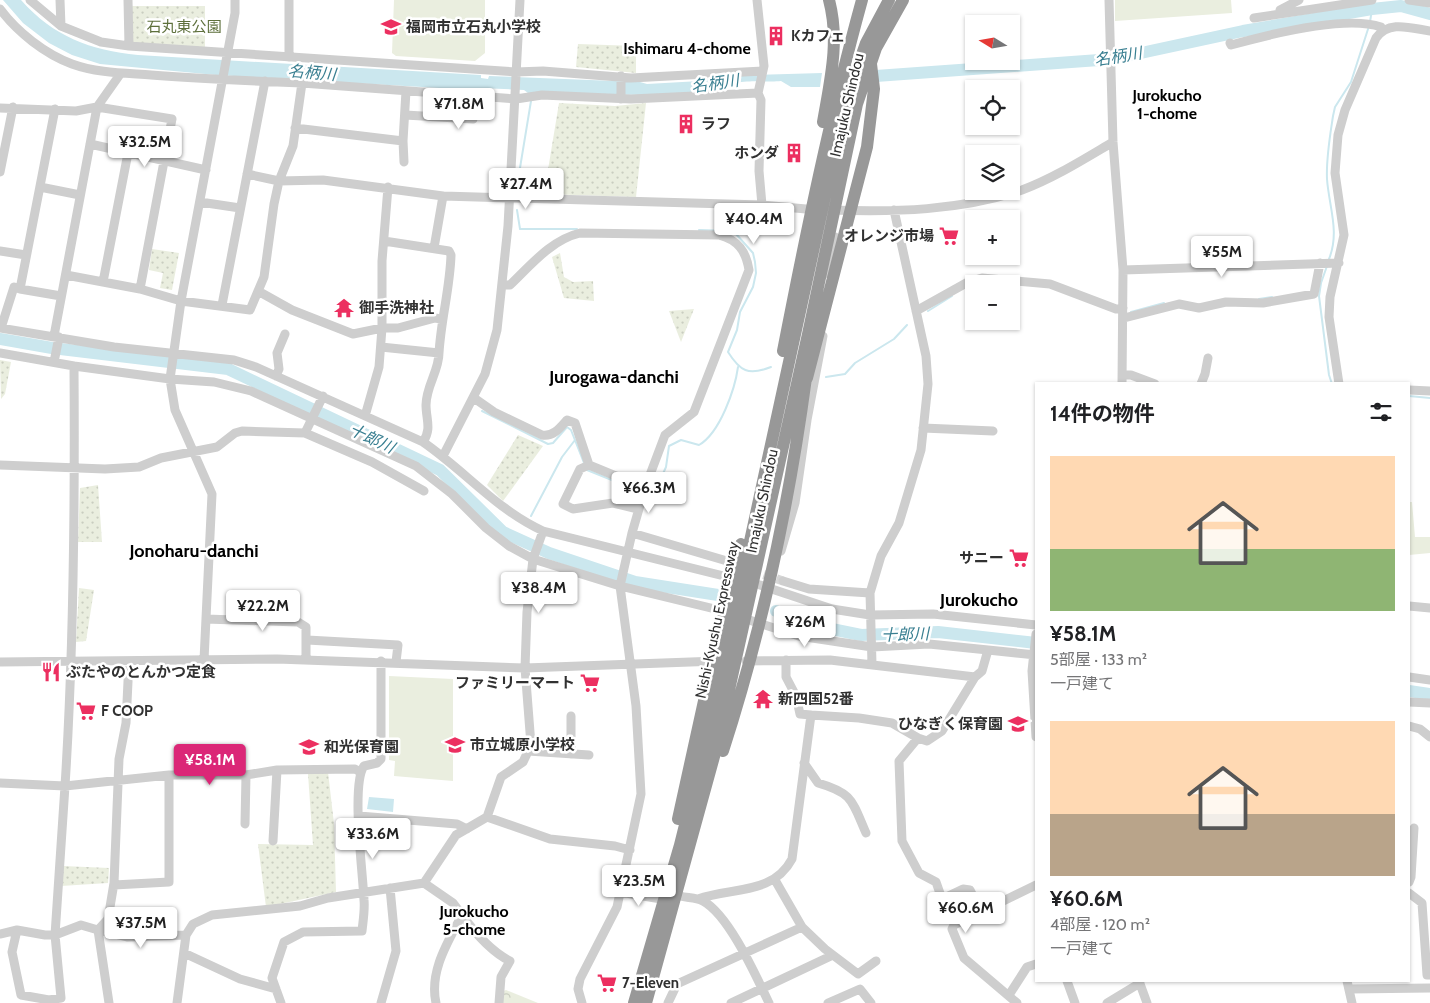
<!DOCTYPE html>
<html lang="ja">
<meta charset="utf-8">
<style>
:root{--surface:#fff;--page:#f6f6f6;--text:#202124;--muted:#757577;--accent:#db2777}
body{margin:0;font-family:Cabin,"Noto Sans JP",sans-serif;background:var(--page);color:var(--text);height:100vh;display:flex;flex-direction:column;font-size:19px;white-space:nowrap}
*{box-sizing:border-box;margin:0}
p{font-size:16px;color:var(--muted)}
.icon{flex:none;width:28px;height:28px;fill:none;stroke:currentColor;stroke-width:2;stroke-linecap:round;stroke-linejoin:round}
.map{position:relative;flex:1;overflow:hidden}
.drawer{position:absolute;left:1035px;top:382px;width:375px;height:600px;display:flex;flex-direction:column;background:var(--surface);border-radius:0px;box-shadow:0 1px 4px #0004}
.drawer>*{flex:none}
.needle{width:32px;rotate:281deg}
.fabs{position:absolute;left:965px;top:15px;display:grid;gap:10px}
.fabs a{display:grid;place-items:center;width:55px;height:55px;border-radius:0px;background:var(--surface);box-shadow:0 1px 4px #0004;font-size:25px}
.price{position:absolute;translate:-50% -42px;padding:0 11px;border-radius:5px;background:#fff;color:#222;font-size:16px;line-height:32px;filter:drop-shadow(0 1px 2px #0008)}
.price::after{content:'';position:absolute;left:50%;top:30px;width:15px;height:11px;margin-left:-8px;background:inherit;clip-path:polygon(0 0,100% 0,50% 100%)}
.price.on{background:var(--accent);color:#fff}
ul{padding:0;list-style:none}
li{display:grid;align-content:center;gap:10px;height:265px;padding:0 15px}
li span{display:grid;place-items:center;height:155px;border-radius:0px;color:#555}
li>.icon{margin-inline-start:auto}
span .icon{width:90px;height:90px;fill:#fffc;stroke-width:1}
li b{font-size:21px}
h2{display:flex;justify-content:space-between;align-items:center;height:60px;padding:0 15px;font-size:21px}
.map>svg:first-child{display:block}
.grass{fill:url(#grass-dots)}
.forest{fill:url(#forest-crowns)}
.garden{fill:#eaeedf}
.water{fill:#cbe7ee}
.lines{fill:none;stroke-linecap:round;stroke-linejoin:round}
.stream{stroke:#cbe7ee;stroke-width:2}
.river{stroke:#cbe7ee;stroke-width:12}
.minor-tunnel{stroke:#d6d6d6;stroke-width:9;stroke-dasharray:9 4.5;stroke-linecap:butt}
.minor{stroke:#cecece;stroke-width:9}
.highway{stroke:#989898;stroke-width:12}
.labels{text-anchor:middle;stroke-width:5;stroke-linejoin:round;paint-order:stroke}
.park-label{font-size:15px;fill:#5e703c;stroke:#fff}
.poi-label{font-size:15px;font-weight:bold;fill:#313131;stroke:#fff;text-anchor:start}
.street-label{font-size:15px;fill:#313131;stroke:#fff}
.neighbourhood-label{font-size:16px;font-weight:bold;fill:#000;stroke:#fff}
.water-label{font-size:16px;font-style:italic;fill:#397f91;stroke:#fff}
.quarter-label{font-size:18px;font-weight:bold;fill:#000;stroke:#fff}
</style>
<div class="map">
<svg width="1430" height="1003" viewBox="0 0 1430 1003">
<defs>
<pattern id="grass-dots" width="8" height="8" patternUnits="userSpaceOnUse" patternTransform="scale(1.25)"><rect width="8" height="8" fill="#eaeedf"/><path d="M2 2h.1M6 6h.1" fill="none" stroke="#c9cdc0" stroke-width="1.8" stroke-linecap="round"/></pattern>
<pattern id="forest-crowns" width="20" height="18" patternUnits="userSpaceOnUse" patternTransform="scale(1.25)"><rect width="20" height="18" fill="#eaeedf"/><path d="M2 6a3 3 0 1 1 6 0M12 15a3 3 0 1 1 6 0" fill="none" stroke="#c9cdc0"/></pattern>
</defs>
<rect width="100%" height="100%" fill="#fff"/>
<path class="grass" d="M132,6H205V49L132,44Z
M578,44L636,46V73L576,67Z
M559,103L615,106L646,103L636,197L544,194Z
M152,249L179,253L172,290L160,288L163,273L149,270Z
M560,253L564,277L573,282L593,281L594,301L564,298L552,257Z
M694,309L681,342L669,311Z
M0,360L11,362L5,394L1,399Z
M518,435L543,446L503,501L487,485Z
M98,485L102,542H78L80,488Z
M79,588L94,590L86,641L76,642Z
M328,772L334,824L336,892L266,907L258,844L313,845L308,774Z
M63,866L109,868L108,883L61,886Z"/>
<path class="forest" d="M506,990L538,1003H498L501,992Z"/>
<path class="garden" d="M394,0H485V53L475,61L396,56L392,53Z
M1115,0H1231L1232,13L1115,21Z
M1409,502H1412L1415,537H1430V553L1409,555Z
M389,676L453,679V781L394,776L395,761L389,760Z"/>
<path class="water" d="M3,0H21C54,37 90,50 138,55L481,75V78L488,79L489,76L640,82L647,84L700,81L724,76L822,73L820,87H791L781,81C767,83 730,77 724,91L644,95L528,93L524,90L480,88L479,90H474L216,75L100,64L72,55L49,43L23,23Z
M369,797L394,799L393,812L367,809Z"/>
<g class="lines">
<path class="stream" d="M1370,22L1372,9
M518,180L531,101
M517,210L520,229H577
M699,230L729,231L736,234L753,253L755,262L756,273L753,287L740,312L737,330L728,352C740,371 748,376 771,367
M1329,259C1340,232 1329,207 1327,179C1326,158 1330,136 1333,116L1335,107L1351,82L1369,26
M1327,266L1321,283L1319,296L1329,375L1332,384
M978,284L988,283
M1259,299L1272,297
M928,311L952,296
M1131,312L1164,303
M826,377L845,374L855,363L894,339L907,325
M1409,396L1430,398
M482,411L548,444L553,443L567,427L571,430L584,463
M587,470L639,491
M649,495L653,496L666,467L669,446L681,440L699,445C720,433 735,389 738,367
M531,516L562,457L575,440"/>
<path class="river" d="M862,77L1113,59L1243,31L1372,9L1401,6L1430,14
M0,339L52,348L228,369L440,470L503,532L549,553L635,582L718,595
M776,611L812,625L861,635L938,632L1036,643
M1409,691L1430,694"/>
<path class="minor-tunnel" d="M751,570L783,581"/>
<path class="minor" d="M30,0L61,26L101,42L129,46L516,72L543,71L631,78L763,71
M60,0L61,26
M128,0L129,46
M757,0L764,66L758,93L761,100L759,171L762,205
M1109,0L1113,142L1123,270L1122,384
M1409,0L1430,3
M0,9C17,32 45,54 72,64C97,73 124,73 151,75C201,79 251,81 302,83L293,146L279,181L274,204L264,277L250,310L181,301L140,289L66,275
M1280,10L1299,0
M1254,18L1372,0
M1230,43L1231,45C1267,35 1346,15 1381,27L1382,29
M289,57V0
M621,76V99
M302,83L516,99L542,95L631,99L758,93
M0,108L76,111L97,107L172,119L140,289
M405,115L473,119L477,96
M295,128L403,141
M90,144L206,170
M404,162L403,141L406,91
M0,172L13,107
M247,174L279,181L323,180L443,196L762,205L817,210
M40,187L80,195
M200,202L240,208
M830,210C895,212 960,211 1022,190C1054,178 1084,159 1113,142
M384,241L449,251L451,255C450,288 441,319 439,353
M434,248L443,196
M0,251L26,255
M1123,270L1339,263
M829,274L835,237
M103,282L128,153
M502,285H510C531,265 551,240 580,233L719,235C738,240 746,251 749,270L694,412L665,435L645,488L632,533L620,586L636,706L641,794L617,907L580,979L578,989L582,1003
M20,289L61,296
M258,291L292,310L353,334L382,328H398L435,318L441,319
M222,305L265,81
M916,311L968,282L982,278L1050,284L1116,309L1123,308
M1124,318L1179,304L1199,308L1226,302L1263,303L1314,294L1320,263
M0,328L114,347L234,360L256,367L423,442C465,471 497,510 543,531L760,585L832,609L870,615L933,614L1036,625
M1,328L14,287L20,289L55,109
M54,336L97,107L121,73
M381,347L439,353C439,371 426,386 426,405C426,419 432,429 423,442
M0,353L74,366C75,506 74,646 65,786L0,783
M54,362L59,337
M74,366L170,379L214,382L251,391L416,466L452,494L486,528L509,546L533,559L620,586L715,609L799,636L872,647L929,644L988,650
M1123,375H1131L1155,384
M276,376L279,369L277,353L285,334
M1201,384L1205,374L1208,358
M1339,384L1329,317L1330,297L1344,235L1335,173L1338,135L1345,110L1376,38C1389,20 1410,28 1430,31
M1409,390L1430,391
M474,398L494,412L542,435C553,437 560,428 567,420L575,423L589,465L645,488
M365,416L379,367L382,328V261L388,187
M923,428L993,431
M305,433L323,396
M443,456L485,374L497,330L508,226L520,0
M0,465L105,469L139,467L161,458L217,447L235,433L242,431L305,433L372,462L424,491
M589,465L580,469L563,504L573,509L613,503L638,509
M632,533L727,561
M781,551L795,503L807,420L823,336
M783,581L809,589L870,593
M1409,606L1430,608
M206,619L298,622L306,627V659
M1036,634L1032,671L1036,737
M307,640L398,645L396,662
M204,660L212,494L175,410L170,379L181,301L235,13V0
M786,660V677L796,696L800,714L811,715
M129,661L126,723L119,759L114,883L108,919L98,930L127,937L186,935
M746,661L830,660L975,677
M0,662L277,659L525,668L718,661
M872,664L870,593L881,556L899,523L921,450L928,384L926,356L894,210
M1409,677L1430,680
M1409,702L1430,703
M571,716V754
M1409,726L1420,729L1430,737
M528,751L589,755
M804,763L818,783C853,793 852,801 866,833
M359,816L457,824L467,829
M487,817L550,839L615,846L630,850
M245,824L246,775
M273,841L277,770
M775,880L802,927L825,949L858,974L876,961
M1409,882L1411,877L1414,828
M424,883L453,903L462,915C448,942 429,971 436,1003
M114,885L169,882V775
M620,892L661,899
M1409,893L1422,903L1427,975H1430
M680,896C687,898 696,897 703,901C729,915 756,976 769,1003
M698,899C732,887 773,895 792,859L811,715L859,718L892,723L918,738
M942,899L936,882L919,873L902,841L899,761L918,738L927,741L942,731L975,677L982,671L988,650L1036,655
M941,908L942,899L963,889L970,890L981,912
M462,915C475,933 490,951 510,961L501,977L499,1003
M17,930L45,935H55L61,998L49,1000
M0,934L17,930L12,952L21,995L49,1000V1003
M184,953L240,979L276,989
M1067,981L1075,1003
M1139,981L1147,1003
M1347,981L1352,1003
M1350,989L1430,988
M1009,995L1027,967L1036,964
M109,1003L98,930L81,925L55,935L65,786L169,775H246L277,770L355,769L360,772
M177,1003L186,935L193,924L212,915L300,906L328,898L424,883L456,835L487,817L501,777L523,762L531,745L525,668L527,612L533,559L543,531
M281,1003L272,978L284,942L303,932L362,931C363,921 365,910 364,900C363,874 351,784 364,766L377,763L381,759V661
M381,1003L396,951L390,888
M668,1003L677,984L802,927
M731,1003L833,955
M828,1003L860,989L871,1003
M1017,1003L964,958L952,929L954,925L1036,885
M1107,1003L1140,983"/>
<path class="highway" d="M823,122C830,81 840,41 829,0
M783,351C806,233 830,116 862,0
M807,378L867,147L874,89L871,64
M723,751C762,630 789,505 806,378
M678,819L711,669L741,544
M634,1003L680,845L710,725L846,100L866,43L889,0
M646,1003L715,753L808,334L857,104L876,48L903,0"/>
</g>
<defs>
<symbol id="school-bare" viewBox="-9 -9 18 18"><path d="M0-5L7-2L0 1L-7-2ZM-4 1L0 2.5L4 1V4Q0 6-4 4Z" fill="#ec2f60" stroke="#fff" stroke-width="2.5" paint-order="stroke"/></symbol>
<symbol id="building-bare" viewBox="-9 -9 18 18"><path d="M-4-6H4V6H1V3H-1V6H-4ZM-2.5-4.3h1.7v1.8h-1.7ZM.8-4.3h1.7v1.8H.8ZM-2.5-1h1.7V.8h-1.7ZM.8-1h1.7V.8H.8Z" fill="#ec2f60" stroke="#fff" stroke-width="2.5" paint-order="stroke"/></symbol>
<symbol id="supermarket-bare" viewBox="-9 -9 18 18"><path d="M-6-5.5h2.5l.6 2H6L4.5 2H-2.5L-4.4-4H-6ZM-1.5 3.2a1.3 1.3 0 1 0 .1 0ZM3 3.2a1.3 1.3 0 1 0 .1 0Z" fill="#ec2f60" stroke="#fff" stroke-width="2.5" paint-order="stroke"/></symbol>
<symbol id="temple-bare" viewBox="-9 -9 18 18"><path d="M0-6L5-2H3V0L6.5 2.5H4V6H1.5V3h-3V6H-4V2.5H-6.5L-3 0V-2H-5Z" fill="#ec2f60" stroke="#fff" stroke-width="2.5" paint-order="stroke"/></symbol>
<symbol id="restaurant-bare" viewBox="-9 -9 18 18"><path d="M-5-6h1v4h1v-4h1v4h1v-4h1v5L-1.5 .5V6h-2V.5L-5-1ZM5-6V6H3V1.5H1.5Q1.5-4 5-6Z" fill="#ec2f60" stroke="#fff" stroke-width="2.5" paint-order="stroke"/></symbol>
</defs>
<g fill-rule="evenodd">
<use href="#school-bare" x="377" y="13" width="28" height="28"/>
<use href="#building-bare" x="762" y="22" width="28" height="28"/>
<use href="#building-bare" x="672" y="110" width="28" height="28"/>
<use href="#building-bare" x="780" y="139" width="28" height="28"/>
<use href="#supermarket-bare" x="935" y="222" width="28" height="28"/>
<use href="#temple-bare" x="330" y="294" width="28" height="28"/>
<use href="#supermarket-bare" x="1005" y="544" width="28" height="28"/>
<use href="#restaurant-bare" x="37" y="658" width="28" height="28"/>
<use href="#supermarket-bare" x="576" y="669" width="28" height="28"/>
<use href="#temple-bare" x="749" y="685" width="28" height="28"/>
<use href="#supermarket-bare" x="72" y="697" width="28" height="28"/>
<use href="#school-bare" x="1004" y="710" width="28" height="28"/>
<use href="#school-bare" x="441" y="731" width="28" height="28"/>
<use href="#school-bare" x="295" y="733" width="28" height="28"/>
<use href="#supermarket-bare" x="593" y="969" width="28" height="28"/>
</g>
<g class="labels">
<g class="park-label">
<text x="184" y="32">石丸東公園</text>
</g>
<g class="poi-label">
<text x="406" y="32">福岡市立石丸小学校</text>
<text x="791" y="41">Kカフェ</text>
<text x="701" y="129">ラフ</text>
<text x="779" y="158" text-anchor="end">ホンダ</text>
<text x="934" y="241" text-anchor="end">オレンジ市場</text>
<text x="359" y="313">御手洗神社</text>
<text x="1004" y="563" text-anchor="end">サニー</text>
<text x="66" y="677">ぶたやのとんかつ定食</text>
<text x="575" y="688" text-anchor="end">ファミリーマート</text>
<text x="778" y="704">新四国52番</text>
<text x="101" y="716">F COOP</text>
<text x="1003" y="729" text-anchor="end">ひなぎく保育園</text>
<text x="470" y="750">市立城原小学校</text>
<text x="324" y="752">和光保育園</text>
<text x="622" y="988">7-Eleven</text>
</g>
<g class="street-label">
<text transform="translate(847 105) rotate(-77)" y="5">Imajuku Shindou</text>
<text transform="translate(762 501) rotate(-78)" y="5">Imajuku Shindou</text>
<text transform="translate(717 620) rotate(-78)" y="5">Nishi-Kyushu Expressway</text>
</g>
<g class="neighbourhood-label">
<text x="687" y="54">Ishimaru 4-chome</text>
<text x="1167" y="101">Jurokucho<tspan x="1167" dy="18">1-chome</tspan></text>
<text x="474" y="917">Jurokucho<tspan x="474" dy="18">5-chome</tspan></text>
</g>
<g class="water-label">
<text transform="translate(1118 56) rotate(-9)" y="6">名柄川</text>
<text transform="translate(312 72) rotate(5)" y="6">名柄川</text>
<text transform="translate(715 83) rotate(-8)" y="6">名柄川</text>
<text transform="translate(372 438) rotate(25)" y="6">十郎川</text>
<text transform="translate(905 634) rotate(-2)" y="6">十郎川</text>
</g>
<g class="quarter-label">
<text x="614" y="383">Jurogawa-danchi</text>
<text x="194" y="557">Jonoharu-danchi</text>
<text x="979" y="606">Jurokucho</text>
</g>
</g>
</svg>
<div class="fabs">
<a><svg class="needle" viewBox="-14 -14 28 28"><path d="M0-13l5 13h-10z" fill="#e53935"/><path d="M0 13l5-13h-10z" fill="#757577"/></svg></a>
<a><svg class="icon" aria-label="locate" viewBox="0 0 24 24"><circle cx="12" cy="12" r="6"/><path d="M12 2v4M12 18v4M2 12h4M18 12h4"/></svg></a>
<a><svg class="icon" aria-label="layers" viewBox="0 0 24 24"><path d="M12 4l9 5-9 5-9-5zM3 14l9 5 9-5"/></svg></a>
<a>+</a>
<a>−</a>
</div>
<b class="price" style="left:459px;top:130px">¥71.8M</b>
<b class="price" style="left:145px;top:168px">¥32.5M</b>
<b class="price" style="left:526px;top:210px">¥27.4M</b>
<b class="price" style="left:754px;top:245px">¥40.4M</b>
<b class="price" style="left:1222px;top:278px">¥55M</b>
<b class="price" style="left:649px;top:514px">¥66.3M</b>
<b class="price" style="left:539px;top:614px">¥38.4M</b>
<b class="price" style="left:263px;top:632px">¥22.2M</b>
<b class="price" style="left:805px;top:648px">¥26M</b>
<b class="price on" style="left:210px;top:786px">¥58.1M</b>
<b class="price" style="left:373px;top:860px">¥33.6M</b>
<b class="price" style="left:639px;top:907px">¥23.5M</b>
<b class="price" style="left:966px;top:934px">¥60.6M</b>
<b class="price" style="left:141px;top:949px">¥37.5M</b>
<section class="drawer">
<h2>14件の物件<svg class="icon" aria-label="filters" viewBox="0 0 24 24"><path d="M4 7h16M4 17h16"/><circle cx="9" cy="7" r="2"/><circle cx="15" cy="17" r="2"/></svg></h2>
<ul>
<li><span style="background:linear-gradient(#ffd9b3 60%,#8fb573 0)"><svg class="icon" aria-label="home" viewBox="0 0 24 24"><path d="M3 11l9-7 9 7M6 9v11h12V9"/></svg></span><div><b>¥58.1M</b><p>5部屋 · 133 m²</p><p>一戸建て</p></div></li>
<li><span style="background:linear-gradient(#ffd9b3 60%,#b9a48a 0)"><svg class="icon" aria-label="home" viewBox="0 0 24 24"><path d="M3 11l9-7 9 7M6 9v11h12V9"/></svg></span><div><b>¥60.6M</b><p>4部屋 · 120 m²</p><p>一戸建て</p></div></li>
</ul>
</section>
</div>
